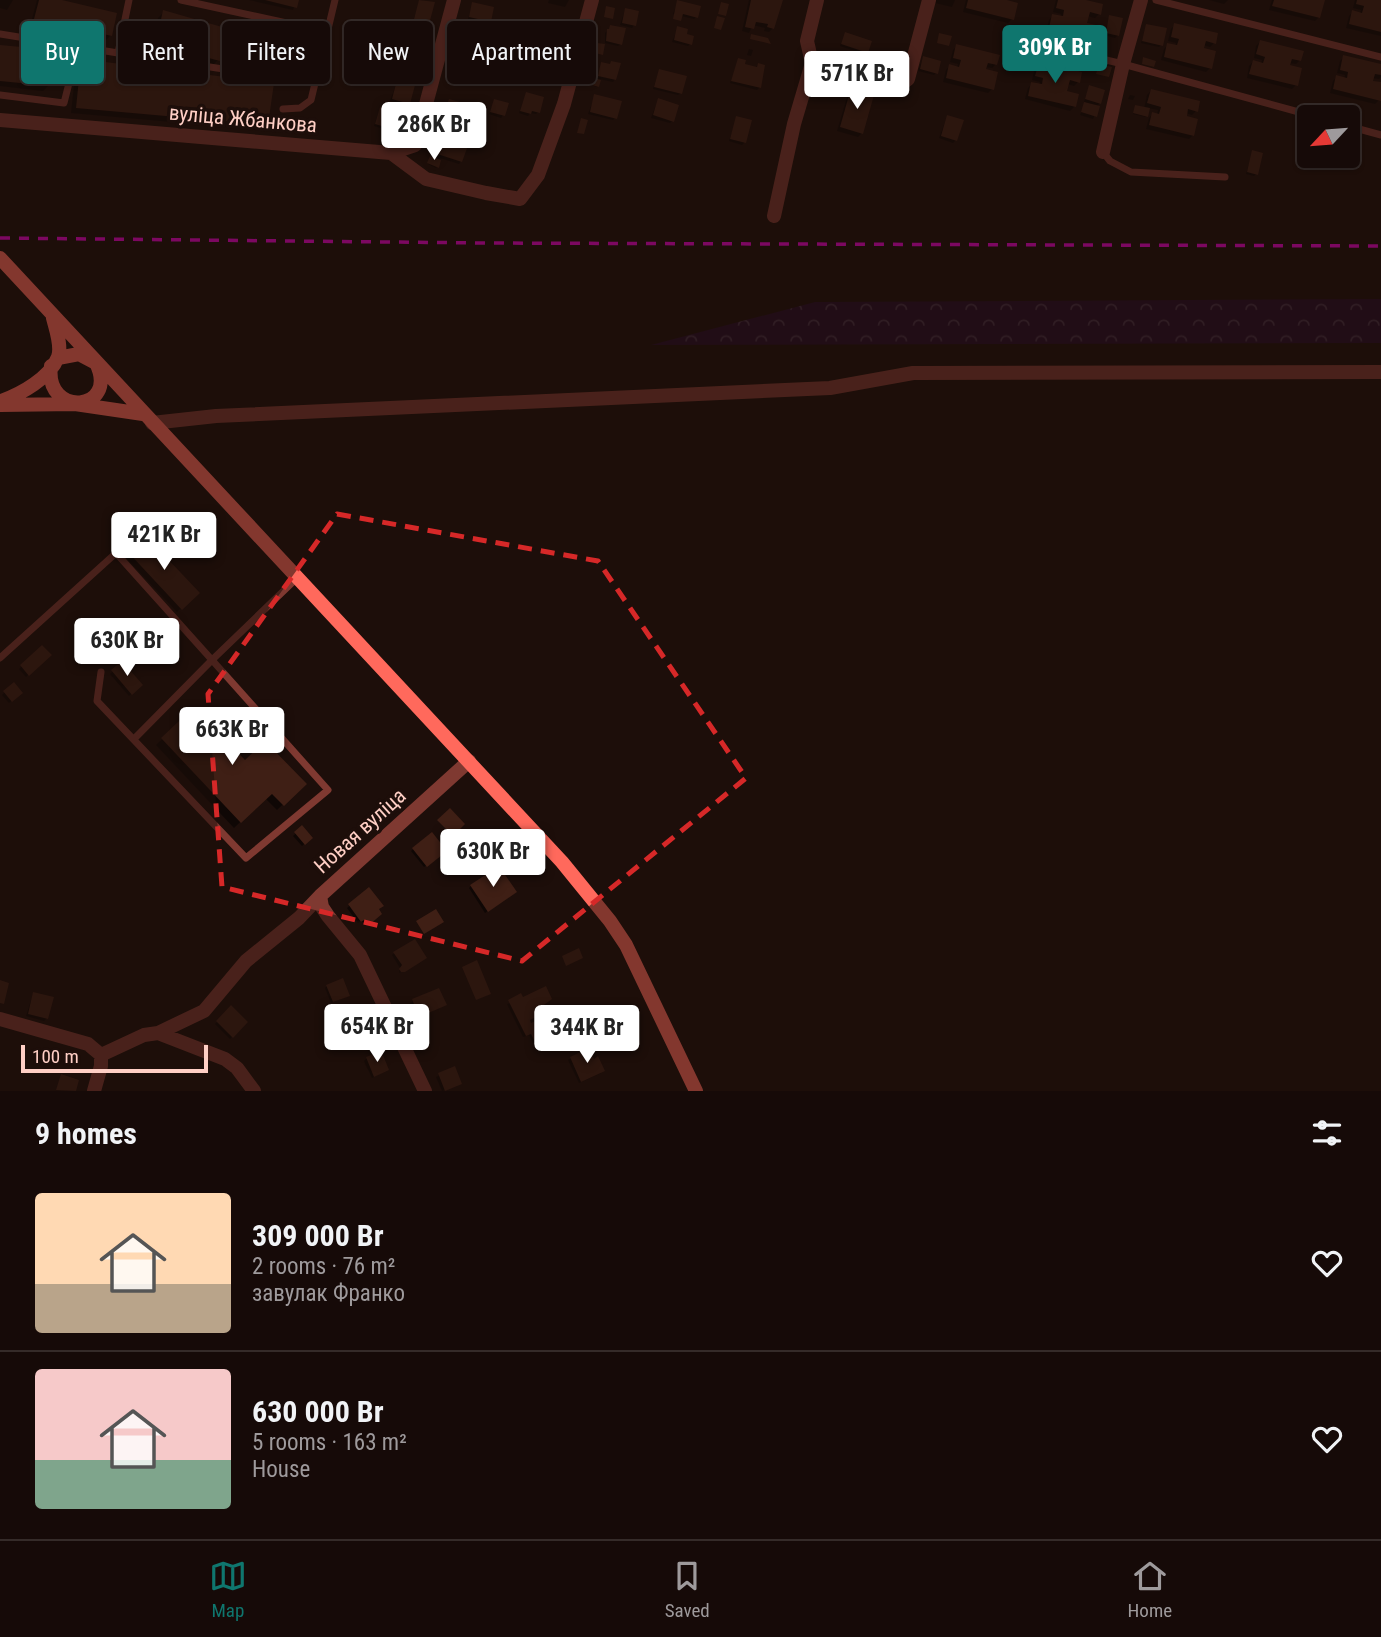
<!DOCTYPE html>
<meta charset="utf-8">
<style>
:root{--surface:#160a08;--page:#1f1312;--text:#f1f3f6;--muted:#9e9a9c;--line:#352b29;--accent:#0f766e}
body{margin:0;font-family:"Roboto Condensed",sans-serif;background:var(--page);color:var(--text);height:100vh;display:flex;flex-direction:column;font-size:26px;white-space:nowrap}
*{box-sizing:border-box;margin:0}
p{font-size:23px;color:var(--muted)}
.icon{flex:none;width:38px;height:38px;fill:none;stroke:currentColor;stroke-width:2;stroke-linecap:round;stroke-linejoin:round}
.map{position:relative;height:1091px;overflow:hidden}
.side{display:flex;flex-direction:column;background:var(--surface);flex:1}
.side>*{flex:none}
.guide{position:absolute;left:21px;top:21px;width:700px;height:63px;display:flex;gap:14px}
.needle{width:46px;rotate:244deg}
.tools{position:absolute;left:1297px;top:105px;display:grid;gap:14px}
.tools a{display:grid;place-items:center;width:63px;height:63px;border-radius:7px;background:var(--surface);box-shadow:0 2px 5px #0004,0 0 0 2px var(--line);font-size:35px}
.scale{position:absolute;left:21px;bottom:18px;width:187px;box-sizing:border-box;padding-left:7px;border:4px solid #ffcfc5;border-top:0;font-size:19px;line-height:24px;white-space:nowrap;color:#ffcfc5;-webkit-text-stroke:5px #1d0e0a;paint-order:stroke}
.price{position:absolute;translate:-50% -60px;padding:0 16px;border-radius:7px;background:#fff;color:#222;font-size:23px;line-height:46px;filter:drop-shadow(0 2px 4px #0008)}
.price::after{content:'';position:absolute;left:50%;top:42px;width:21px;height:16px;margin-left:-10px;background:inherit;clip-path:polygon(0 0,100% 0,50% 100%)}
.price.on{background:var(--accent);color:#fff}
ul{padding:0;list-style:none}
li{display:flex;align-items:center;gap:21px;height:175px;padding:0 35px}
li+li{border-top:2px solid var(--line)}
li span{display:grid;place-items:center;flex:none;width:196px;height:140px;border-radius:7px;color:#555}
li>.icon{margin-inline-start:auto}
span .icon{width:84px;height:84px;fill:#fffc;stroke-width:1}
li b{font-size:30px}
h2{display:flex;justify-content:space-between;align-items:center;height:84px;padding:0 35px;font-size:30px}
.chip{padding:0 24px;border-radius:7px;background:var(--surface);box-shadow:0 2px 5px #0004,0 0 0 2px var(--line);font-size:24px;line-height:63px}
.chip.on{background:var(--accent);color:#fff}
.tabs{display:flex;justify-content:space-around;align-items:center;height:98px;border-top:2px solid var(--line);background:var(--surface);font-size:19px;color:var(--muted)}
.tabs a{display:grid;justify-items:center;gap:4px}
.tabs .on{color:var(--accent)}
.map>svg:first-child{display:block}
.forest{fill:url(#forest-crowns)}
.shadow{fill:#0007}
.building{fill:#3f1f15}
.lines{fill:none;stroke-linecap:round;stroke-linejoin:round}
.service{stroke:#7f3931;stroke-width:7}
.minor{stroke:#7f3931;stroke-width:14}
.secondary{stroke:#ff695c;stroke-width:14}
.rail{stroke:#f000cc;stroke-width:3.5;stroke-dasharray:10 9;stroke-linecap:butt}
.marked{fill:none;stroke:#d62828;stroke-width:5;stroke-dasharray:14 9;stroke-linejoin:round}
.labels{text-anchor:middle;stroke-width:7;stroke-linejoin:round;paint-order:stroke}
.street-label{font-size:21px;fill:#ffcfc5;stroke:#1d0e0a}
</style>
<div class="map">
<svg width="1381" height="1091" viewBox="0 0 1381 1091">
<defs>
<pattern id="forest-crowns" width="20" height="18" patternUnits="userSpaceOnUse" patternTransform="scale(1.75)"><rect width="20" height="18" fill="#270d26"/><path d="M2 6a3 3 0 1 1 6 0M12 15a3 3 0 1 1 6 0" fill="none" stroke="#472f44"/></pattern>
</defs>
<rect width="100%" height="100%" fill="#1d0e0a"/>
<path class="forest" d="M1381,299V343L651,345L815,302Z"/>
<path class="shadow" d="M0,0H13L7,10L0,8Z
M37,0H54L115,14L110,36L106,40L31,23Z
M249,0H297L293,10Z
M420,0L433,4L425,25L413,21Z
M549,0H569L565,7L548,3Z
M749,0H780L773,28L769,32L764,31L765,28L753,25L749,33L742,31Z
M936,0H955L952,7L935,3Z
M966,0H1004L1012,19L1008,23L963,12Z
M1056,0H1079L1099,14L1095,18L1087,16L1085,24L1095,39L1091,43L1046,31L1049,20L1053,16L1060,17L1061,14L1053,12Z
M1209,0H1228L1224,4Z
M1272,0H1317L1319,17L1315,21L1269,10Z
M1355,0H1381V36L1346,28L1349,16L1353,12L1360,14L1361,10L1353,8Z
M678,2L696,17L694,19L673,14Z
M473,4L489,21L487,24L468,19Z
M625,10L634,25L632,28L620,25Z
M164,12L218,60L212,66L139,46L142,34L148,28L155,30L158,18Z
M1110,17L1118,35L1115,38L1104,35Z
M1147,25L1161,45L1159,47L1141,43Z
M1175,25L1214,43L1210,47L1203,45L1202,49L1210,68L1206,72L1161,60L1164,49L1168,45L1175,47L1176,43L1168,41L1171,29Z
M611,27L621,44L618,46L605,43V33Z
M678,28L690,44L688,46L672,42Z
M466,33L480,52L477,54L460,50Z
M845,34L866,52L864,54L840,46Z
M408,41L415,64L412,66L400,63Z
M1260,42L1300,60L1296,64L1289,63L1296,85L1292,89L1247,78L1249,66L1253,62L1261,64L1262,60L1254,58L1256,46Z
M957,46L996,64L992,68L985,67L992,89L988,93L943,82L946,70L950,66L957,68L958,64L950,62L953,50Z
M0,47L49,85L43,91L0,86Z
M749,49L753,50L751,56L747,55Z
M536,52L550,67L547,70L530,68Z
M1344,57L1381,66V77L1379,79L1372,78L1371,82L1381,84L1379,100L1375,104L1330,93L1333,81L1337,77L1344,79L1345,75L1337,73L1340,61Z
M923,58L936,73L934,75L918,71Z
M739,60L743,65L756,67L758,65L760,87L757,90L730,83Z
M81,61L267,124L261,130L71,113L76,66Z
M494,61L510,77L508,79L490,76Z
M1039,63L1078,82L1074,86L1067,84L1065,92L1074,107L1070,111L1025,99L1028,88L1032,84L1039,85L1040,82L1032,80L1035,67Z
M602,64L615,79L613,82L599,79L597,87L588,84L589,80L596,81Z
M459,65L468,82L466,84L453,80Z
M659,71L681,93L678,95L653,89Z
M397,82L408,103L406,105L390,101Z
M1089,87L1100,103L1096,107L1098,108L1093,119L1080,115L1086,102H1084Z
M852,90L862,133L858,137L837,131L848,94Z
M1151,91L1196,111L1192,115L1186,113L1193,135L1189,139L1146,129L1149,118L1153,114L1157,115L1158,110L1148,108L1146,117L1133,114L1135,107L1144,109L1147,95Z
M526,94L538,112L536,114L530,113L528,116L519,113Z
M1130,95L1135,96L1133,100L1128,99Z
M595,96L615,118L613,120L588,114Z
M658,100L672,121L670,123L651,118Z
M449,101L458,117L455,120L443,116Z
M495,101L503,115L501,118L489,114Z
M380,109L396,130L394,132L374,126Z
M947,117L956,140L953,143L939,138Z
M737,118L744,143L742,145L729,141Z
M438,132L461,161L459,164L440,158L436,168L428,164L433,155L430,154Z
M1253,152L1256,174L1254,176L1246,174Z
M145,537L197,593L177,612L125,557Z
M42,647L49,655L26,677L19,669Z
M122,663L141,685L129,696L110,674Z
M14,684L21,693L9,703L2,695Z
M194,709L245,763L304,784L277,810L265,798L234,828L156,745Z
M302,828L311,838L302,846L293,836Z
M432,835L445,851L424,867L411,851Z
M471,886L512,894L485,913L469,888Z
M368,889L380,913L365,926L361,921L358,923L347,908Z
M395,953L422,960L399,973L400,968L392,955Z
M327,986L346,997L331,1003L325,988Z
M438,990L445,1005L417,1018L410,1003Z
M33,994L47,1018L44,1021L26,1016Z
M523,1000L542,1006L528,1021L541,1038L533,1043L529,1035L523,1037L507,1004Z
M231,1008L246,1022L230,1039L215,1024Z
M367,1058L387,1070L372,1078L364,1061Z
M571,1058L593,1061L601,1073L579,1083L568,1060Z
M454,1069L457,1086L442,1091L436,1077Z"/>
<path class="building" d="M39,0H62L117,13L112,36L34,19Z
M265,0H299L297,8Z
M419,0L435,2L429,24L414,19Z
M677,0L701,6L698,18L683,14L681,21L673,19Z
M751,0H783L774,29L767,27L768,24L756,22L754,29L745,27Z
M968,0H1007L1018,3L1014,20L966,8Z
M1058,0H1086L1103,4L1101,15L1090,12L1087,23L1100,26L1097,39L1049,28L1052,14L1063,16L1064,10L1056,8Z
M1274,0H1325L1320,18L1272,6Z
M1357,0H1381V32L1349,24L1352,10L1362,13L1364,6L1356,4Z
M472,2L494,7L491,22L469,17Z
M721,2L729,4L726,16L718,14Z
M606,6L615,8L613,19L604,17Z
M625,8L639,11L636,26L622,23Z
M163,10L229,29L220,61L144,41L147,26L159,29Z
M1109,15L1123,18L1119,36L1106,33Z
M717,16L725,18L721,30L714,28Z
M1174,23L1218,33L1216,44L1206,41L1204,48L1216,51L1212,69L1164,57L1167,43L1177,45L1179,39L1171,37Z
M1146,24L1167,28L1163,46L1142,41Z
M610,25L626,28L622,45L606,41L607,29H609Z
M677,26L688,29L687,34L694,36L692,45L674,40Z
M466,31L486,36L481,53L461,48Z
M845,32L872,41L868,53L841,44Z
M939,33L952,36L949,46L937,43Z
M751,34L768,38L771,44L750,39Z
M407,39L422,43L416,65L401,61Z
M1260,40L1304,51L1301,61L1292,59L1290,65L1302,68L1298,86L1249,74L1253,60L1263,63L1265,57L1256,54Z
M597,43L605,44L603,55L595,53Z
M956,44L1000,55L997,65L988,63L986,69L998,72L994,90L946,78L949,64L959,67L961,60L953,58Z
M0,45L54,50L51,86L0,81Z
M536,50L555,55L551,68L532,66Z
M1343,55L1381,64V75L1375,74L1373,81L1381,82V101L1333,89L1336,75L1347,78L1348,72L1340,70Z
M923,56L941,61L938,74L920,69Z
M1143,57L1156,61L1154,67L1142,64Z
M738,58L746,60L745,64L757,67L758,63L765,65L761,88L731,81Z
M81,59L274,83L268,125L76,108Z
M494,59L514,63L512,78L491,74Z
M611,61L621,63L616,80L598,76L601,62L610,64Z
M1039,62L1082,72L1080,83L1070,80L1067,91L1079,94L1076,107L1028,96L1031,82L1042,84L1043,78L1035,76Z
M459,63L474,68L470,83L455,78Z
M1099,64L1112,67L1109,77L1096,74Z
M659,69L687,76L682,94L654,87Z
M589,77L601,80L599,87L588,84Z
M397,80L415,85L410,104L392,99Z
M1089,85L1105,90L1101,104L1085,99Z
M851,88L874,95L863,134L840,127Z
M1151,89L1200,101L1198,112L1188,109L1187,116L1198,119L1194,136L1149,125L1152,112L1159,114L1161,107L1147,103Z
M526,92L544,97L540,113L532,111L531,114L520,111Z
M594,94L622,101L617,119L590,112Z
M658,98L679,105L674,122L653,115Z
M449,99L463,103L459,118L444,114Z
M494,99L509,103L505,116L490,112Z
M1084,102L1100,106L1097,117L1081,112Z
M1135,105L1150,108L1148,117L1133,113Z
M380,107L403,113L398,131L375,124Z
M947,115L964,120L957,141L941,136Z
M736,116L752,120L746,143L730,139Z
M581,118L588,120L584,134L577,133Z
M438,130L470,140L462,162L431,152Z
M1252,150L1263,153L1258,175L1247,172Z
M430,156L441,160L439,168L427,163Z
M145,535L200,593L182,610L127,551Z
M42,645L52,655L29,676L20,665Z
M122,661L143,685L132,695L111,670Z
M14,682L23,693L12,702L3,691Z
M194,707L245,760L265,741L307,784L284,806L272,794L241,823L161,738Z
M450,808L465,824L453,836L437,820Z
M302,825L313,838L305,845L294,832Z
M432,832L447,851L427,867L412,848Z
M499,866L517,892L488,912L470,885Z
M369,887L384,906L379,909L382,914L369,925L364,920L361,922L348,904Z
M436,909L444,922L424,934L416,921Z
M415,939L427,958L405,972H401L399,969L402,965L393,952Z
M579,948L583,958L566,966L562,956Z
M477,960L491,994L476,1000L462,967Z
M343,978L350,996L333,1002L326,985Z
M0,980L9,983L4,1004L0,1003Z
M546,986L552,999L537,1010L540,1015L530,1020L531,1023L535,1021L543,1038L535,1042L531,1034L526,1036L508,1000L521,993L523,997Z
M439,988L447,1005L419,1017L412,999Z
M33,992L54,997L48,1019L28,1014Z
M231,1005L248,1022L233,1038L216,1021Z
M589,1048L594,1059L598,1056L605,1071L581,1082L570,1057Z
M379,1052L380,1056L383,1055L389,1070L374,1077L366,1057Z
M455,1066L462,1084L445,1091L438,1073Z
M61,1074L79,1080L76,1091L56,1090Z"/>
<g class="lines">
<path class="service" d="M181,0L328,32
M1156,0L1381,57
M0,34L118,53L129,0
M1030,42L1123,64L1317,117
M118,53L315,83
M0,95L64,103L78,47
M283,109L300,108L311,100L335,0
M1348,126L1381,135
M1103,152L1110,161L1131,172L1225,177
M0,658L116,553L212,660L297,578
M101,672L97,701L246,858L328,790L212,660L134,739"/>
<path class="minor" d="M812,63L897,87L908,79L929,0
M0,120L391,153L415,145L454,0
M1103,152L1123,64L1141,0
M391,153L426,179L486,193L520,199L538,175L564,104L592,0
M774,216L794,124L812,63L807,41L817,0
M152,423L216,416L830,388L913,373L1381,372
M0,1019L88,1044L101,1055
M158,1033L225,1059L237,1068L254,1091
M101,1055L144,1035L158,1033L204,1011L246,961L299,918L320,896
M94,1091L101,1066V1055
M425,1091L360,955L328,916L322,907L320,896L469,761"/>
<path class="secondary" d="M0,258L562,862L610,921L626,945L696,1091
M51,366C44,418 120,412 96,363L79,354L58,358
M1,401C21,394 50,378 58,357C62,346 56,330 53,318
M0,405L75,404L143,414"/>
<path class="rail" d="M0,238L484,243L1381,246"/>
</g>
<path d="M0 0H1381V1091H0ZM337,514L598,561L746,778L522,961L222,887L208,694Z" fill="#1d0e0a" fill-opacity=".55" fill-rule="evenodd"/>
<path class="marked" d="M337,514L598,561L746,778L522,961L222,887L208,694Z"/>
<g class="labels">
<g class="street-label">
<text transform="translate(243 119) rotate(5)" y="7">вуліца Жбанкова</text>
<text transform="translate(360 831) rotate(-42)" y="7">Новая вуліца</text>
</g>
</g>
</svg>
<div class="tools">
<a><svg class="needle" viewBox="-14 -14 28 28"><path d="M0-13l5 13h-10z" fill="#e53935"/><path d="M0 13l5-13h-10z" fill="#9e9a9c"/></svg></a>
</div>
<div class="scale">100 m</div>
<b class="price on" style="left:1055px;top:85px">309K Br</b>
<b class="price" style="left:857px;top:111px">571K Br</b>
<b class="price" style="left:434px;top:162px">286K Br</b>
<b class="price" style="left:164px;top:572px">421K Br</b>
<b class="price" style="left:127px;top:678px">630K Br</b>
<b class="price" style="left:232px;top:767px">663K Br</b>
<b class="price" style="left:493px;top:889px">630K Br</b>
<b class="price" style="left:377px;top:1064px">654K Br</b>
<b class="price" style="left:587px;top:1065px">344K Br</b>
<div class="guide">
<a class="chip on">Buy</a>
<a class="chip">Rent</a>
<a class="chip">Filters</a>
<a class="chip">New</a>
<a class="chip">Apartment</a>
</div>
</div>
<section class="side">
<h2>9 homes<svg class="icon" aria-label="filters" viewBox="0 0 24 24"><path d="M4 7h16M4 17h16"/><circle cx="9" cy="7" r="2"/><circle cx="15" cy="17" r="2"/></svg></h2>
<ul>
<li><span style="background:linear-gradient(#ffd9b3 65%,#b9a48a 0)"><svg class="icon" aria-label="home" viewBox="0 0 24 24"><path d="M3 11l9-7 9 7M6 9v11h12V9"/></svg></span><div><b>309 000 Br</b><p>2 rooms · 76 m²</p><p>завулак Франко</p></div><svg class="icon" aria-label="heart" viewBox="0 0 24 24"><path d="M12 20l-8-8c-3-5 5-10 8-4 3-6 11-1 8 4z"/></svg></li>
<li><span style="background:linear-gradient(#f6c9c9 65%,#7fa58c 0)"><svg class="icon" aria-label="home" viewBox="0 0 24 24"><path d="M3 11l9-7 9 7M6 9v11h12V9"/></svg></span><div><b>630 000 Br</b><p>5 rooms · 163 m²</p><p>House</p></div><svg class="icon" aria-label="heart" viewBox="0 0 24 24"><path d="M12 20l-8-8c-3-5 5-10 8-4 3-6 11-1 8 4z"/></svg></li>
</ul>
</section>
<nav class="tabs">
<a class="on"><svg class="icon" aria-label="map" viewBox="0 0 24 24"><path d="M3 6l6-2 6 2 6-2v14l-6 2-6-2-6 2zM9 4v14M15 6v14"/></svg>Map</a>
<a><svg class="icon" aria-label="saved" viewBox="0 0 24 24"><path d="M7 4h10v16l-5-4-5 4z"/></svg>Saved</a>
<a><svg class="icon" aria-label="home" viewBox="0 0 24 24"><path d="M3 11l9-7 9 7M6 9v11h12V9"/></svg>Home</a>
</nav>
